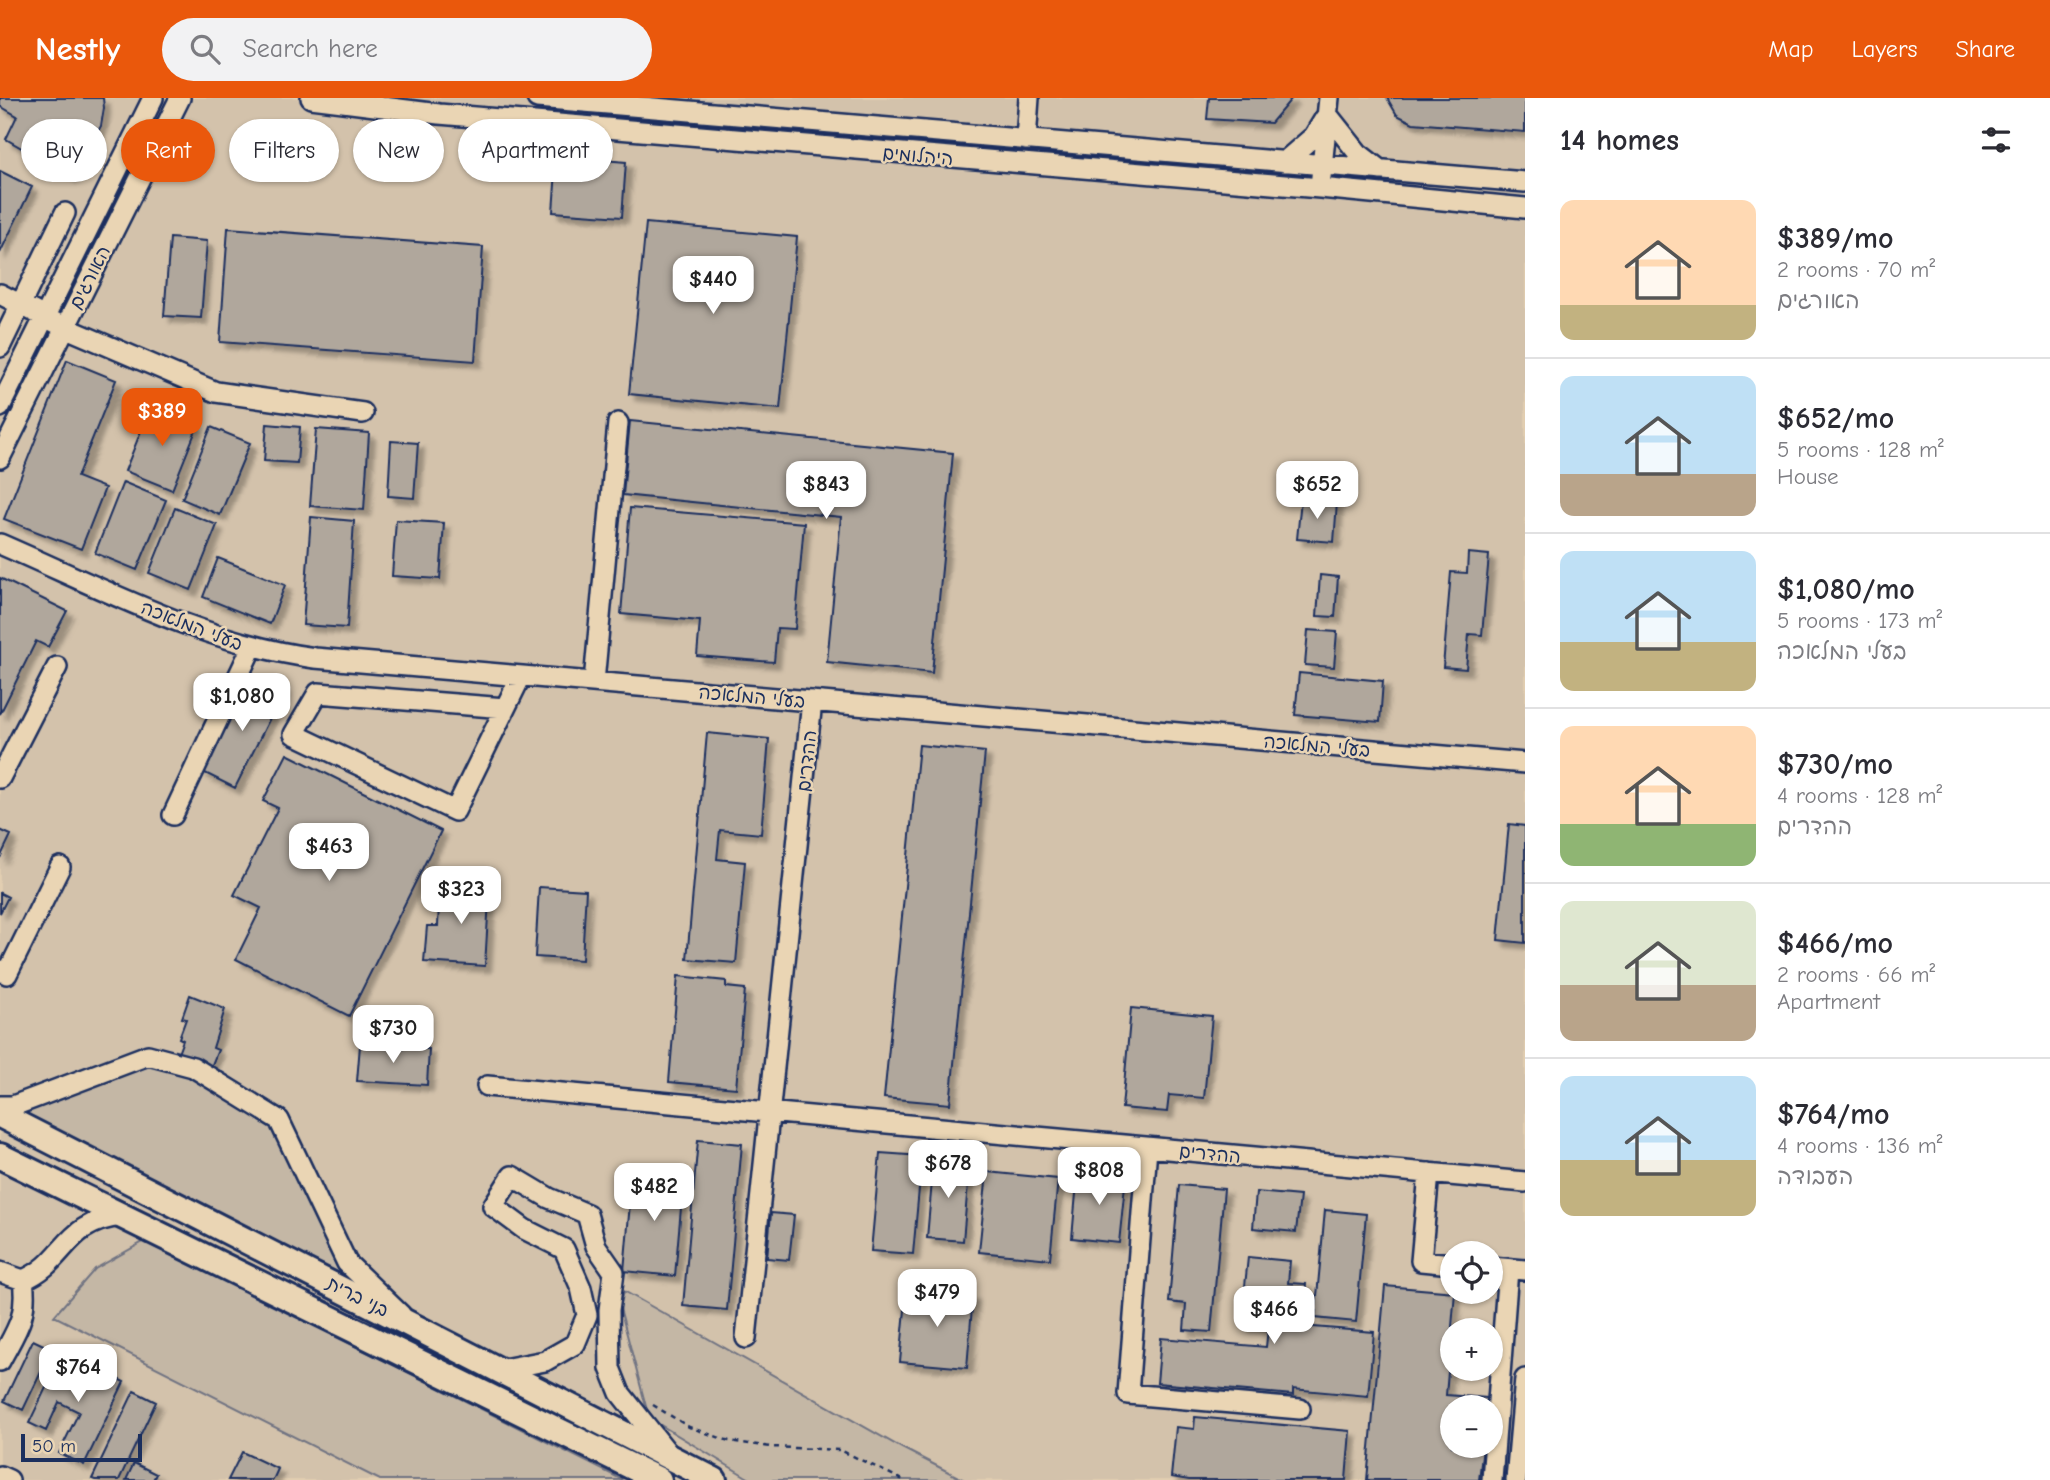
<!DOCTYPE html>
<meta charset="utf-8">
<style>
:root{--surface:#fff;--page:#f2f2f3;--text:#2b2b33;--muted:#7c7c81;--line:#e1e1e2;--accent:#ea580c}
body{margin:0;font-family:"Comic Neue","Playpen Sans Hebrew",sans-serif;background:var(--page);color:var(--text);height:100vh;display:flex;flex-direction:column;font-size:26px;white-space:nowrap}
*{box-sizing:border-box;margin:0}
p{font-size:23px;color:var(--muted)}
.icon{flex:none;width:38px;height:38px;fill:none;stroke:currentColor;stroke-width:2;stroke-linecap:round;stroke-linejoin:round}
.map{position:relative;flex:1;overflow:hidden}
.side{display:flex;flex-direction:column;background:var(--surface);width:525px}
.side>*{flex:none}
.hud{position:absolute;left:21px;top:21px;width:665px;height:63px;display:flex;gap:14px}
.tools{position:absolute;left:1440px;top:1143px;display:grid;gap:14px}
.tools a{display:grid;place-items:center;width:63px;height:63px;border-radius:50%;background:var(--surface);box-shadow:0 2px 5px #0004;font-size:35px}
.scale{position:absolute;left:21px;bottom:18px;width:121px;box-sizing:border-box;padding-left:7px;border:4px solid #1b2f5e;border-top:0;font-size:19px;line-height:24px;white-space:nowrap;color:#1b2f5e;-webkit-text-stroke:5px #ead5b4;paint-order:stroke}
.price{position:absolute;translate:-50% -60px;padding:0 16px;border-radius:14px;background:#fff;color:#222;font-size:23px;line-height:46px;filter:drop-shadow(0 2px 4px #0008)}
.price::after{content:'';position:absolute;left:50%;top:42px;width:21px;height:16px;margin-left:-10px;background:inherit;clip-path:polygon(0 0,100% 0,50% 100%)}
.price.selected{background:var(--accent);color:#fff}
ul{padding:0;list-style:none}
li{display:flex;align-items:center;gap:21px;height:175px;padding:0 35px}
li+li{border-top:2px solid var(--line)}
li span{display:grid;place-items:center;flex:none;width:196px;height:140px;border-radius:14px;color:#555}
li>.icon{margin-inline-start:auto}
span .icon{width:84px;height:84px;fill:#fffc;stroke-width:1}
li b{font-size:30px}
h2{display:flex;justify-content:space-between;align-items:center;height:84px;padding:0 35px;font-size:30px}
.chip{padding:0 24px;border-radius:32px;background:var(--surface);box-shadow:0 2px 5px #0004;font-size:24px;line-height:63px}
.chip.selected{background:var(--accent);color:#fff}
header{display:flex;align-items:center;gap:42px;box-sizing:border-box;height:98px;padding:0 35px;background:var(--accent);color:#fff}
header strong{font-size:33px}
nav{display:flex;gap:38px;margin-inline-start:auto;font-size:24px}
.search{width:490px;height:63px;background:var(--page);display:flex;align-items:center;gap:18px;box-sizing:border-box;padding:0 24px;border-radius:38px;color:var(--muted);font-size:26px}
main{display:flex;flex:1;min-height:0}
.map>svg:first-child{display:block}
.built{fill:#d3c2ab;fill-rule:evenodd}
.green{fill:#c4b7a5;stroke:#707382;stroke-width:2}
.building{fill:#b0a79c;stroke:#1b2f5e;stroke-width:2;filter:url(#shadow)}
.lines{fill:none;stroke-linecap:round;stroke-linejoin:round}
.minor-casing{stroke:#1b2f5e;stroke-width:24}
.major-casing{stroke:#1b2f5e;stroke-width:30}
.path{stroke:#1b2f5e;stroke-width:2.5;stroke-dasharray:5 5;stroke-linecap:butt}
.minor{stroke:#ead5b4;stroke-width:19}
.major{stroke:#ead5b4;stroke-width:24}
.labels{text-anchor:middle;stroke-width:5;stroke-linejoin:round;paint-order:stroke}
.street-label{font-size:19px;fill:#1b2f5e;stroke:#ead5b4}
</style>
<header>
<strong>Nestly</strong>
<div class="search"><svg class="icon" aria-label="search" viewBox="0 0 24 24"><circle cx="10" cy="10" r="6"/><path d="M15 15l6 6"/></svg>Search here</div>
<nav><a>Map</a><a>Layers</a><a>Share</a></nav>
</header>
<main>
<div class="map">
<svg width="1525" height="1382" viewBox="0 0 1525 1382">
<defs>
<filter id="shadow"><feDropShadow dx="6" dy="6" stdDeviation="2" flood-color="#0004"/></filter>
</defs>
<rect width="100%" height="100%" fill="#e2ceb1"/>
<filter id="ink" filterUnits="userSpaceOnUse"><feTurbulence type="fractalNoise" baseFrequency=".0143" numOctaves="2"/><feDisplacementMap in="SourceGraphic" scale="14" xChannelSelector="R" yChannelSelector="G"/><feConvolveMatrix kernelMatrix="1 2 1 2 8 2 1 2 1" color-interpolation-filters="sRGB"/></filter>
<g filter="url(#ink)">
<path class="built" d="M0,0H1525V1382H0ZM1452,1155H1491V1194H1452ZM1452,1232H1491V1270H1452ZM1452,1309H1491V1348H1452Z"/>
<path class="green" d="M148,957L279,1022L366,1203L23,1028L13,1008Z
M145,1143L623,1382H380L54,1218L95,1171Z
M624,1193L902,1350L964,1382H752L745,1378L649,1320L620,1210Z"/>
<path class="building" d="M0,0H103L104,10L101,28L72,79L6,41L17,18L0,8Z
M1209,0H1292L1271,25L1207,21Z
M1387,0H1525V34L1413,25L1397,17Z
M557,58L626,64L622,119L553,114Z
M0,73L32,89L0,155Z
M646,125L797,139L780,311L629,296Z
M228,130L483,149L475,263L220,244Z
M170,140L207,143L201,220L164,218Z
M67,262L116,282L77,379L105,390L81,451L4,421Z
M151,308L198,327L172,392L125,373Z
M630,323L953,355L932,575L827,564L841,419L623,397Z
M267,326L300,329L297,365L264,363Z
M211,329L250,345L220,417L182,401Z
M316,331L369,335L364,412L310,408Z
M391,343L418,345L414,400L388,398Z
M123,384L166,402L137,472L95,455Z
M1301,401L1337,404L1334,444L1297,441Z
M175,410L217,427L191,492L149,475Z
M630,410L804,425L795,531L777,530L774,564L697,558L700,523L621,516Z
M311,419L354,423L347,530L303,527Z
M396,422L444,425L440,481L392,478Z
M1468,455L1489,457L1482,537L1469,536L1466,571L1443,569L1451,474L1467,475Z
M218,460L285,487L270,526L203,499Z
M1320,477L1338,479L1335,519L1317,518Z
M0,480L67,513L48,549L36,543L0,616Z
M1308,532L1337,534L1334,569L1305,567Z
M1299,575L1383,583L1380,624L1295,617Z
M246,583L284,592L235,690L201,673Z
M707,635L769,641L761,736L720,732L717,761L745,764L736,865L687,861Z
M919,647L985,654L950,1006L884,1000Z
M287,656L441,733L349,918L236,861L261,810L234,797L278,710L263,703Z
M1509,726L1525,728V845L1498,842Z
M0,732L11,737L0,760Z
M451,782L490,784L485,868L424,864L427,828H438L439,804L450,805Z
M539,789L586,792L582,862L535,859Z
M0,795L8,799L0,815Z
M678,878L726,883V889L745,891L736,990L669,984Z
M190,897L225,911L213,950L218,952L209,974L176,961L183,942L179,940L186,921L182,920Z
M1131,910L1212,918L1204,1000L1169,997L1167,1014L1122,1010Z
M360,947L429,951L427,987L357,983Z
M698,1042L742,1046L727,1212L683,1208Z
M880,1055L922,1058L913,1156L871,1153Z
M934,1060L970,1063L963,1143L927,1140Z
M633,1071L684,1076L675,1178L624,1173Z
M1078,1073L1126,1077L1119,1145L1072,1140Z
M987,1074L1058,1081L1050,1161L979,1154Z
M1179,1087L1224,1091L1211,1234L1184,1232L1186,1206L1169,1204Z
M1256,1094L1300,1098L1296,1134L1253,1130Z
M1325,1112L1366,1116L1356,1224L1315,1220Z
M771,1115L794,1117L789,1162L767,1160Z
M1248,1159L1290,1163L1288,1185L1306,1186L1302,1228L1374,1234L1368,1298L1293,1291V1297L1157,1285L1161,1240L1266,1249L1268,1230L1241,1227Z
M1385,1188L1455,1194L1446,1297L1487,1300L1486,1309H1452V1348H1483L1479,1382H1367Z
M907,1191L973,1197L967,1270L900,1264Z
M33,1242L52,1251L23,1312L4,1303Z
M63,1254L124,1284L84,1367L59,1355L79,1314L59,1304L46,1333L29,1325Z
M134,1293L156,1304L119,1382H95L92,1381Z
M1195,1319L1350,1333L1346,1382H1189L1171,1379L1176,1329L1194,1331Z
M242,1354L278,1371L273,1382H228Z
M134,1365L156,1376L153,1382H126Z"/>
<g class="lines">
<defs>
<path id="minor" d="M311,0L439,16L1320,90L1525,110
M537,0L1525,84
M1327,16L1358,55L1380,72
M1026,42L1029,0
M1284,64L1314,38L1325,20
M1321,79L1329,0
M0,196L64,229L216,294L363,315
M0,249L65,115
M0,309L153,0
M0,360L180,0
M0,446C102,490 203,545 315,560L1525,665
M594,584L618,325
M505,610L318,595L294,636L455,713L521,578
M0,680L57,569
M173,717L252,549
M0,872L7,876L60,769
M487,988L1525,1084
M0,1008H13L148,957L193,969L279,1022L347,1165L401,1217
M1147,1050L1128,1296L1300,1311
M1429,1075L1421,1163L1452,1166
M1491,1169L1525,1172
M0,1174L23,1182C67,1164 63,1124 122,1118
M746,1240L812,603
M0,1263C17,1231 28,1219 23,1182
M499,1272L545,1263L575,1246L587,1217L581,1190L564,1151L524,1131L493,1108L512,1078L549,1100L587,1116L596,1148L614,1174L609,1212L610,1270L620,1295L671,1359
M0,1378L9,1382
M1492,1382L1508,1171
M1516,1382L1525,1281"/>
<path id="major" d="M0,1017L714,1382
M0,1058L659,1382"/>
</defs>
<use href="#minor" class="minor-casing"/>
<use href="#major" class="major-casing"/>
<path class="path" d="M653,1307L689,1329L729,1343L771,1349L840,1352L903,1382"/>
<use href="#minor" class="minor"/>
<use href="#major" class="major"/>
</g>
</g>
<g class="labels">
<g class="street-label">
<text transform="translate(918 57) rotate(5)" y="7">היהלומים</text>
<text transform="translate(89 179) rotate(-63)" y="7">האורגים</text>
<text transform="translate(192 527) rotate(21)" y="7">בעלי המלאכה</text>
<text transform="translate(752 598) rotate(5)" y="7">בעלי המלאכה</text>
<text transform="translate(1317 647) rotate(5)" y="7">בעלי המלאכה</text>
<text transform="translate(806 663) rotate(-84)" y="7">ההדרים</text>
<text transform="translate(1210 1055) rotate(5)" y="7">ההדרים</text>
<text transform="translate(358 1198) rotate(27)" y="7">בני ברית</text>
</g>
</g>
</svg>
<div class="tools">
<a><svg class="icon" aria-label="locate" viewBox="0 0 24 24"><circle cx="12" cy="12" r="6"/><path d="M12 2v4M12 18v4M2 12h4M18 12h4"/></svg></a>
<a>+</a>
<a>−</a>
</div>
<div class="scale">50 m</div>
<b class="price" style="left:713px;top:218px">$440</b>
<b class="price selected" style="left:162px;top:350px">$389</b>
<b class="price" style="left:826px;top:423px">$843</b>
<b class="price" style="left:1317px;top:423px">$652</b>
<b class="price" style="left:242px;top:635px">$1,080</b>
<b class="price" style="left:329px;top:785px">$463</b>
<b class="price" style="left:461px;top:828px">$323</b>
<b class="price" style="left:393px;top:967px">$730</b>
<b class="price" style="left:948px;top:1102px">$678</b>
<b class="price" style="left:1099px;top:1109px">$808</b>
<b class="price" style="left:654px;top:1125px">$482</b>
<b class="price" style="left:937px;top:1231px">$479</b>
<b class="price" style="left:1274px;top:1248px">$466</b>
<b class="price" style="left:78px;top:1306px">$764</b>
<div class="hud">
<a class="chip">Buy</a>
<a class="chip selected">Rent</a>
<a class="chip">Filters</a>
<a class="chip">New</a>
<a class="chip">Apartment</a>
</div>
</div>
<section class="side">
<h2>14 homes<svg class="icon" aria-label="filters" viewBox="0 0 24 24"><path d="M4 7h16M4 17h16"/><circle cx="9" cy="7" r="2"/><circle cx="15" cy="17" r="2"/></svg></h2>
<ul>
<li><span style="background:linear-gradient(#ffd9b3 75%,#c2b280 0)"><svg class="icon" aria-label="home" viewBox="0 0 24 24"><path d="M3 11l9-7 9 7M6 9v11h12V9"/></svg></span><div><b>$389/mo</b><p>2 rooms · 70 m²</p><p>האורגים</p></div></li>
<li><span style="background:linear-gradient(#bfe0f5 70%,#b9a48a 0)"><svg class="icon" aria-label="home" viewBox="0 0 24 24"><path d="M3 11l9-7 9 7M6 9v11h12V9"/></svg></span><div><b>$652/mo</b><p>5 rooms · 128 m²</p><p>House</p></div></li>
<li><span style="background:linear-gradient(#bfe0f5 65%,#c2b280 0)"><svg class="icon" aria-label="home" viewBox="0 0 24 24"><path d="M3 11l9-7 9 7M6 9v11h12V9"/></svg></span><div><b>$1,080/mo</b><p>5 rooms · 173 m²</p><p>בעלי המלאכה</p></div></li>
<li><span style="background:linear-gradient(#ffd9b3 70%,#8fb573 0)"><svg class="icon" aria-label="home" viewBox="0 0 24 24"><path d="M3 11l9-7 9 7M6 9v11h12V9"/></svg></span><div><b>$730/mo</b><p>4 rooms · 128 m²</p><p>ההדרים</p></div></li>
<li><span style="background:linear-gradient(#dfe7d0 60%,#b9a48a 0)"><svg class="icon" aria-label="home" viewBox="0 0 24 24"><path d="M3 11l9-7 9 7M6 9v11h12V9"/></svg></span><div><b>$466/mo</b><p>2 rooms · 66 m²</p><p>Apartment</p></div></li>
<li><span style="background:linear-gradient(#bfe0f5 60%,#c2b280 0)"><svg class="icon" aria-label="home" viewBox="0 0 24 24"><path d="M3 11l9-7 9 7M6 9v11h12V9"/></svg></span><div><b>$764/mo</b><p>4 rooms · 136 m²</p><p>העבודה</p></div></li>
</ul>
</section>
</main>
